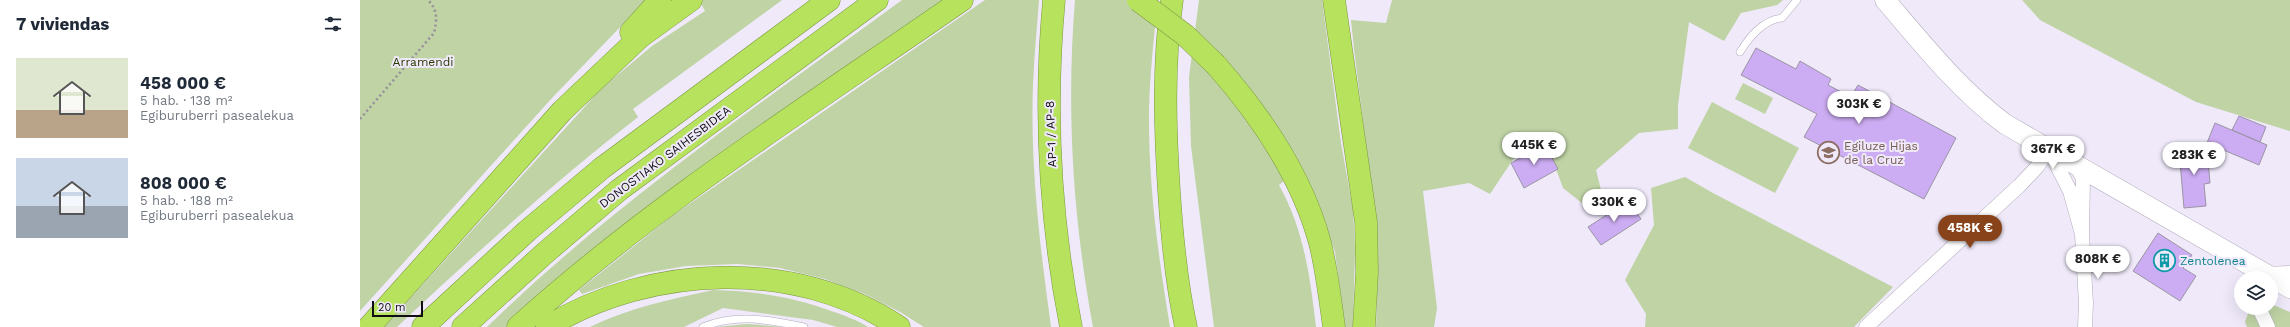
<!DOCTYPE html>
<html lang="es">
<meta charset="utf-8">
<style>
:root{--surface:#fff;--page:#f2f2f3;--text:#1f2937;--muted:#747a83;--accent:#88431a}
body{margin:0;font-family:"Work Sans",sans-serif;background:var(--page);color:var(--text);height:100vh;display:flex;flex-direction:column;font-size:15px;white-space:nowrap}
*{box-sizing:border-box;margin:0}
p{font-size:13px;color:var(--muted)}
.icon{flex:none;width:22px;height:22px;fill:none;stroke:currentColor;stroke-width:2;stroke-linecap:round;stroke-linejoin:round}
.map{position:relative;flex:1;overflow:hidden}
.panel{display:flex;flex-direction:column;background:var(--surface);width:360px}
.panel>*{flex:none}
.buttons{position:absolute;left:1874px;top:271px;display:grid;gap:8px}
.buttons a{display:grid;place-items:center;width:44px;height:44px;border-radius:50%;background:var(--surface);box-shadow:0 4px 16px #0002;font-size:20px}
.scale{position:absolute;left:12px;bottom:10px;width:51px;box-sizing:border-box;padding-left:4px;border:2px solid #100e13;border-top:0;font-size:11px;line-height:14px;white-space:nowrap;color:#100e13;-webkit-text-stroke:3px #efe9f9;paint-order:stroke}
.price{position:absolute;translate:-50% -34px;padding:0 9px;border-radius:14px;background:#fff;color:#222;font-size:13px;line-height:26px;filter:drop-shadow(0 1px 2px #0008)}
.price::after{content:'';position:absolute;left:50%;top:24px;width:12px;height:9px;margin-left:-6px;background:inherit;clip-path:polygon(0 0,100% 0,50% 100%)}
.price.on{background:var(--accent);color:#fff}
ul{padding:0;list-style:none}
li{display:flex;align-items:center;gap:12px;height:100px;padding:0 16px}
li span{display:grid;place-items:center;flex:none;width:112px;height:80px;border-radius:0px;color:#555}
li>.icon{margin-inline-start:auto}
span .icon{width:48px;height:48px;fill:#fffc;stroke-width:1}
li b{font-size:17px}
h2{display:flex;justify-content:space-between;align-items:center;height:48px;padding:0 16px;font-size:17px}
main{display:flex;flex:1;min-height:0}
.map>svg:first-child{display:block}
.green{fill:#bfd3a5}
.building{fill:#ccacf2;stroke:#9b95a4}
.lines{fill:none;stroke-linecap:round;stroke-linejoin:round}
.lane-casing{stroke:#b0aaba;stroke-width:8}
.street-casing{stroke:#b0aaba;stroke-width:15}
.secondary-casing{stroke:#b0aaba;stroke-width:21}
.highway-casing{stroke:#7d9843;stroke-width:23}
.path{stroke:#948f9b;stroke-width:2.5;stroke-dasharray:2 3;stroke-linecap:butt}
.lane{stroke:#fff;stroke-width:7}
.street{stroke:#fff;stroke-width:14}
.secondary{stroke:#fff;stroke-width:20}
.highway{stroke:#b7e25d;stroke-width:22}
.highway-bridge-casing{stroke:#7d9843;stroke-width:23;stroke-linecap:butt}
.highway-bridge{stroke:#b7e25d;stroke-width:22}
.labels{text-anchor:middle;stroke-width:4;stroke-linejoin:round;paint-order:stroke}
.park-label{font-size:12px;fill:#293b05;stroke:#efe9f9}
.street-label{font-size:12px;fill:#100e13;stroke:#efe9f9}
.education-label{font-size:12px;fill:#785e54;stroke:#efe9f9;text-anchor:start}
.culture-label{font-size:12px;fill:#0d838f;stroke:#efe9f9;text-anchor:start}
</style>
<main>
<section class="panel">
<h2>7 viviendas<svg class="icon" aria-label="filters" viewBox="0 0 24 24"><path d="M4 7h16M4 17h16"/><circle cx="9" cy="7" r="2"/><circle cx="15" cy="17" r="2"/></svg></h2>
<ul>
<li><span style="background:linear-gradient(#dfe7d0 65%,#b9a48a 0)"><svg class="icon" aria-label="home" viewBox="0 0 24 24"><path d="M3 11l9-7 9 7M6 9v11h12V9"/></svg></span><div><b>458 000 €</b><p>5 hab. · 138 m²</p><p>Egiburuberri pasealekua</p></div></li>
<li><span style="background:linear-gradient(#c9d6e8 60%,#9aa5b1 0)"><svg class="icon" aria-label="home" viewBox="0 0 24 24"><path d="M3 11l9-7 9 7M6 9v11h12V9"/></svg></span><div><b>808 000 €</b><p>5 hab. · 188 m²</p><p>Egiburuberri pasealekua</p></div></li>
</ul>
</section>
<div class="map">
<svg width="1930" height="327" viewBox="0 0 1930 327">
<rect width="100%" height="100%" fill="#efe9f9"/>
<path class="green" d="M0,0H286L192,98L0,311Z
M339,0H422L273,109L278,117C194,182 115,254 37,327H24L242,88L292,46L345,11Z
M542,0H589L199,278L146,327H127C253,204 400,104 542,0Z
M625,0H679C677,28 674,57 673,85C670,166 680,247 691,327H564L540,312L505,294L465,279L420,268L378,264L326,266L279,274L222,294L219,290L312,216Z
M715,0H798C794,36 790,73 789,109C788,182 798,255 810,327H733C713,219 706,110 715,0Z
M839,0H962L981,143L993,210L995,249L993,327H985L975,252L961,211L940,168L919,185C944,230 950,276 956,327H854L831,146L829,77Z
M1032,0H1423L1417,5L1381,13L1364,41L1329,22L1318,105V129L1279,133L1236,170L1244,202L1232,211L1203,188L1184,136L1160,149L1130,194L1109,183L1063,191L1077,308L1074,327H1016C1022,224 1001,123 991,20L1026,23Z
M1662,0H1930V131L1836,102L1680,20Z
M1383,83L1413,98L1405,114L1375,99Z
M1352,102L1439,148L1415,193L1328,148Z
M1325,177L1353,193L1533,287L1494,327H1285L1286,314L1265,280L1294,225L1291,188Z
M353,290C397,291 433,297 474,312C486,316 497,320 508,327H477L453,320L363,308L324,327H230C269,308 311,299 353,290Z
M1911,304L1930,312V327H1887L1885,322L1890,308H1911Z
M387,324L425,327H356Z"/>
<path class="building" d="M1396,48L1436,69L1440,61L1471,79L1468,85L1491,97L1498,85L1596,138L1564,199L1444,137L1457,114L1381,75Z
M1879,116L1906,127L1900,142L1872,130Z
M1855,123L1907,145L1899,165L1847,143Z
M1185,145L1198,169L1164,188L1151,163Z
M1847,148L1850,183L1844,184L1846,206L1824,208L1819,150Z
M1268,201L1281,219L1241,245L1228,227Z
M1798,233L1832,255L1823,268L1836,276L1820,301L1773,271Z"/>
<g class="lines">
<defs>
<path id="lane" d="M1380,52C1390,36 1403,20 1422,18L1437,0
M343,327C376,313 410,320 444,327"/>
<path id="street" d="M1715,164L1723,178L1722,234L1726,303L1725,327
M1906,274L1930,273
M1899,308L1908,327
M1506,327L1659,186L1677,167L1689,150L1710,191L1722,234"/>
<path id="secondary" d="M1525,0C1563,44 1598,89 1645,124L1930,288"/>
<path id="highway" d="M694,0C684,108 690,221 711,327
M812,0C803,64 805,128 809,191C812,237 816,282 826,327
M974,0L1006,222L1007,272L1004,327
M271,32L300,0
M856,65C901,116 942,176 960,243C967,271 970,299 974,327
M9,327L202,111L280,37L331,0
M63,327L167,231L242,168L469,0
M103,327L185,253L259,190L517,0
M158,327C295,203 451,105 602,0
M187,327C290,264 437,258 539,327"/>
</defs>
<use href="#lane" class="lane-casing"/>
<use href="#street" class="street-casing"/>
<use href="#secondary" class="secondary-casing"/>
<use href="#highway" class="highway-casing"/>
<path class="path" d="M0,119L74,33C77,20 78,10 68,0"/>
<use href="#lane" class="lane"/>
<use href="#street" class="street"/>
<use href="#secondary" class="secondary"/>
<use href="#highway" class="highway"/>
<defs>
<path id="highway-bridge" d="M778,0L825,35L856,65"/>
</defs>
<use href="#highway-bridge" class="highway-bridge-casing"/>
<use href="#highway-bridge" class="highway-bridge"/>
</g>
<defs>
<symbol id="university-ring" viewBox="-11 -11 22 22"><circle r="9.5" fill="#efe9f9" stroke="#8d6e63" stroke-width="1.5"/><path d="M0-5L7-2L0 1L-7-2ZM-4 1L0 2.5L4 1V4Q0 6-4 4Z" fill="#8d6e63"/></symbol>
<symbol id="building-ring" viewBox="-11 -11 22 22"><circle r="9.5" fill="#efe9f9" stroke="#0f9aa8" stroke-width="1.5"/><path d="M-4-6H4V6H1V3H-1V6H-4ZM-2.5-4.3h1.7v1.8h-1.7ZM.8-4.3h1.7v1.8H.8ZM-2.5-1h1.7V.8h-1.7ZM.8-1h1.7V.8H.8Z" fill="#0f9aa8"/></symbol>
</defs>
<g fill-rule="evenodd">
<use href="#university-ring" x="1456" y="140" width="25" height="25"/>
<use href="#building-ring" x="1792" y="248" width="25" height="25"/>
</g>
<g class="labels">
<g class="park-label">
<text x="63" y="66">Arramendi</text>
</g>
<g class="street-label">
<text transform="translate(691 134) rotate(-92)" y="4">AP-1 / AP-8</text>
<text transform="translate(305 157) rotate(-37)" y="4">DONOSTIAKO SAIHESBIDEA</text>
</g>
<g class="education-label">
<text x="1484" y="150">Egiluze Hijas<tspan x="1484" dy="14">de la Cruz</tspan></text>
</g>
<g class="culture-label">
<text x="1820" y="265">Zentolenea</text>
</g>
</g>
</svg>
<div class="buttons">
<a><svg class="icon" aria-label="layers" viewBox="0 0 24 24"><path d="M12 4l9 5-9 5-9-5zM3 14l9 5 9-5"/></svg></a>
</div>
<div class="scale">20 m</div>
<b class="price" style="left:1499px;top:125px">303K €</b>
<b class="price" style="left:1174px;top:166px">445K €</b>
<b class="price" style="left:1693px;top:170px">367K €</b>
<b class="price" style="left:1834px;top:176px">283K €</b>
<b class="price" style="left:1254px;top:223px">330K €</b>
<b class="price on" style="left:1610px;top:249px">458K €</b>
<b class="price" style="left:1738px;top:280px">808K €</b>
</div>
</main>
